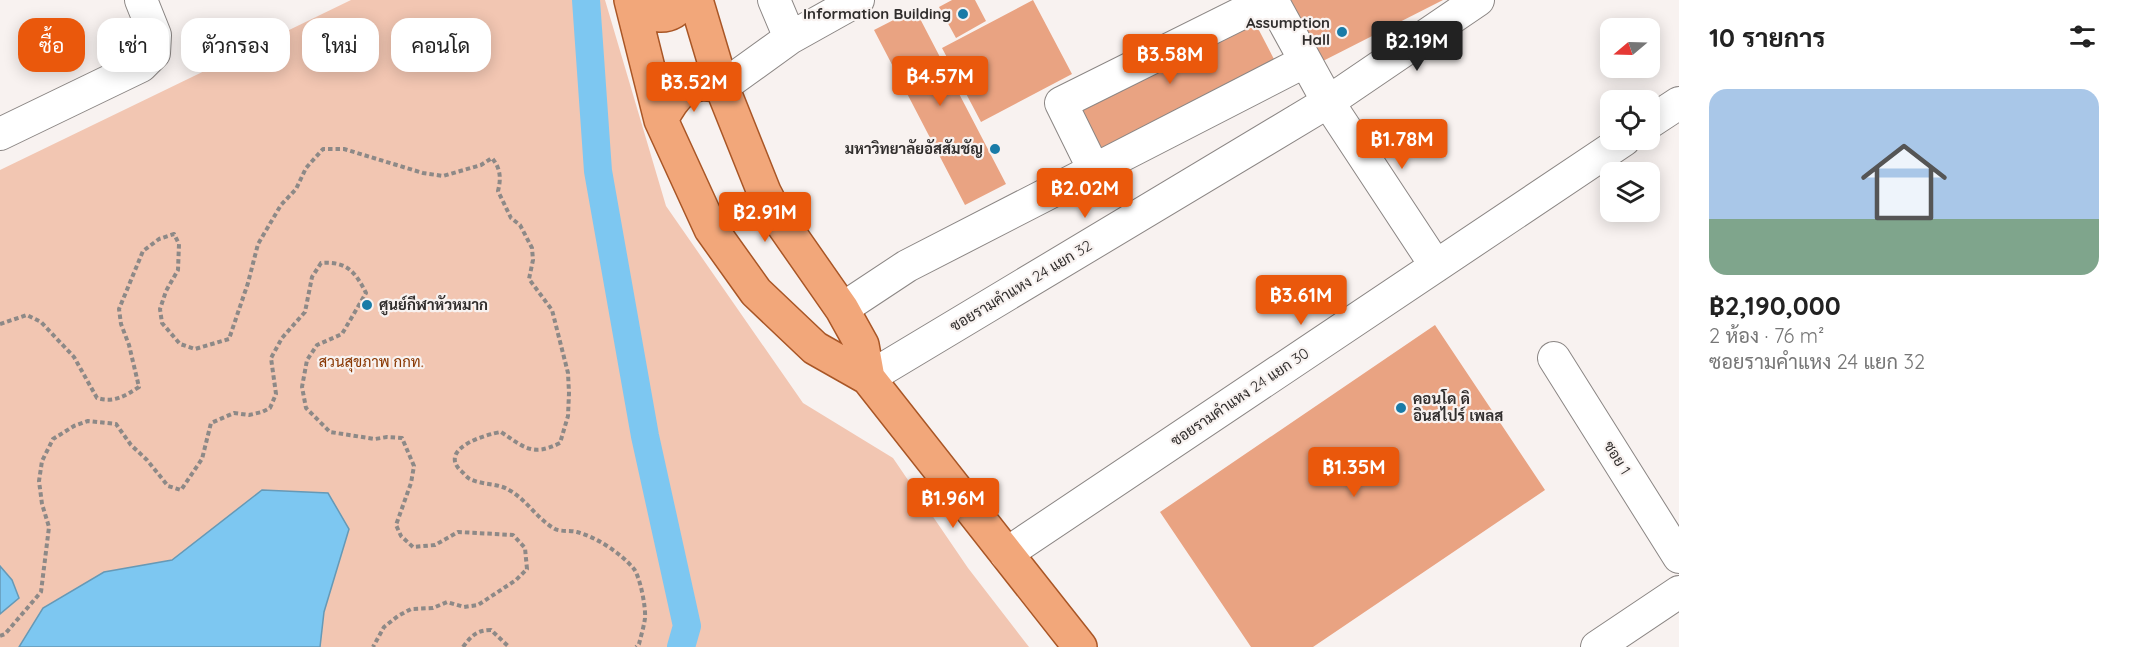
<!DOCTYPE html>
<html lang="th">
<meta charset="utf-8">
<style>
:root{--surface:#fff;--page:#f6f6f6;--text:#222;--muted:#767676;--accent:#ea580c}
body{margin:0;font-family:Quicksand,Sarabun,sans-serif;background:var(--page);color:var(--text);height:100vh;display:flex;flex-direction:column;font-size:22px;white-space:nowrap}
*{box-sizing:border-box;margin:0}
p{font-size:20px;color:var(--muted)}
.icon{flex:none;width:33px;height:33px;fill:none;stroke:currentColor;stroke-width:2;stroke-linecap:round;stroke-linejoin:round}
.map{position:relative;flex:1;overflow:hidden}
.side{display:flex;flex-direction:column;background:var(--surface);width:450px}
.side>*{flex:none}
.banner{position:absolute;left:18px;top:18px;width:570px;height:54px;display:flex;gap:12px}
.needle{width:39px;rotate:251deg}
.controls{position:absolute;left:1600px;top:18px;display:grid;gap:12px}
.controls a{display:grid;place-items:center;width:60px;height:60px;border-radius:12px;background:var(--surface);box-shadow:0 3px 15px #0003;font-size:30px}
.price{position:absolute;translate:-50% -51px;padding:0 14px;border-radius:6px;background:var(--accent);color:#fff;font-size:20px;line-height:39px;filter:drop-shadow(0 2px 3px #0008)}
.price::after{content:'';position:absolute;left:50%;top:36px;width:18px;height:14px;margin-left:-9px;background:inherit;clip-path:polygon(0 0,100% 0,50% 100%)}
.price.current{background:#222;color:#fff}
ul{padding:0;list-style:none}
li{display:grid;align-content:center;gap:12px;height:318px;padding:0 30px}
li span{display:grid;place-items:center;height:186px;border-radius:18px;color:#555}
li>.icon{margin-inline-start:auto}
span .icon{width:108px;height:108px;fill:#fffc;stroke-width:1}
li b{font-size:26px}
h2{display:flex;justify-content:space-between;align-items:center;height:72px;padding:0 30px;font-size:26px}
.chip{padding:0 21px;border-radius:18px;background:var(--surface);box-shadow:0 3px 15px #0003;font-size:21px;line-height:54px}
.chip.current{background:var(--accent);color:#fff}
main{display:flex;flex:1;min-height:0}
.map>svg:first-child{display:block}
.green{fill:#f2c6b2}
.water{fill:#7dc7f1;stroke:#6699b6;stroke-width:1.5}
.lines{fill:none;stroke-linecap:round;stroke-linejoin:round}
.canal{stroke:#7dc7f1;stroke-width:28}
.building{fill:#e9a382}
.minor-casing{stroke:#8b8684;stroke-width:34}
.major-casing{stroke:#a95626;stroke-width:36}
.path{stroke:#8d8987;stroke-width:4;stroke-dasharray:4.5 3;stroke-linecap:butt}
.minor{stroke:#fff;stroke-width:32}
.major{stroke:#f2a77a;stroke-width:33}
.poi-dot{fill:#197ba7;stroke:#f8f2f0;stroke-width:2}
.labels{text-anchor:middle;stroke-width:4.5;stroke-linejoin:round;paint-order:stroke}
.poi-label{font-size:15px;font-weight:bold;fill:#312e2d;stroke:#f8f2f0;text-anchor:end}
.street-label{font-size:15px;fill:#312e2d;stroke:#f8f2f0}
.park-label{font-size:15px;fill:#883600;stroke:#f8f2f0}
</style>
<main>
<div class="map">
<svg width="1679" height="647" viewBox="0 0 1679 647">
<rect width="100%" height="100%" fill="#f8f2f0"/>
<path class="green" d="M351,0H605L666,206L803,403L893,458L968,568L1029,647H0V170Z"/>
<path class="water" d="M262,490L328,493L349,529L324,612L320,647H19L43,608L104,572L172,560Z
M0,566L12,580L19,598L0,614Z"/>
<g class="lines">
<path class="canal" d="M586,0L598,171L645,436L687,626L681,647"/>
</g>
<path class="building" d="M952,0H975L986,21L956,38L939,7Z
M1033,0L1072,74L981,122L942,48Z
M1287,0H1443L1319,63Z
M915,9L1006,184L965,205L874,30Z
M1249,11L1276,63L1092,159L1065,107Z
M1435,325L1545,490L1313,647H1251L1160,512Z"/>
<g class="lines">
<defs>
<path id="minor" d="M774,0L790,38
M1272,0L1328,102L1436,266
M722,87L790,38L858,0
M1650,122L1679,103
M0,134L141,66L154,53L155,35L141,0
M1094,170L1061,103L1268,0
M842,309L907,266L1304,62
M1554,358L1679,557
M868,378L1328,102L1478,0
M1006,554L1624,140
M1597,647L1679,592"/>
<path id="major" d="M631,0L661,120L711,229L756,292L815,348L868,378L1080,647
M635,0C649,19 672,21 684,0
M696,0L722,87L764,192L775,213L842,309L862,345L868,378
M661,120C675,93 689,76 722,87"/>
</defs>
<use href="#minor" class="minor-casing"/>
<use href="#major" class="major-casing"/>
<path class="path" d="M0,324L27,315L41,322L74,357L97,398C114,403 125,396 139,387L129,345L121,324L119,309L143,251L159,239L174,234L179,244L178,270L166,291L160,309L162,323L180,344L195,349L229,339L248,283L258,244L281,205L296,189L306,168L323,149H344L423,173L443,176L481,165L492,158C501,169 501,179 498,191L511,218L520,225L532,248L533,260L529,279L552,310L568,373L569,393L568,416L560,443C532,457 524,447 501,432C487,434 439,448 460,470C463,472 466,477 470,479C482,485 498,483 509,490C527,500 537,519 555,529C561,532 570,530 577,532C596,537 621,553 634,569C640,577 646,607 645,618C644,626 641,636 639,644L636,647
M0,636L5,634L41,592L49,527L42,504L39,481L42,461L53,439L74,426L88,421L116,424L131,445L147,460L168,486L181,490L202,459L211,423L234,413L249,415L262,412L270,408L276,394L271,358L282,338L305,312L312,277L321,263C346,261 355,271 366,293L342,334L317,345L307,360L302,387L306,408L330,432L375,439L387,437L402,438L414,466L411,483L396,525L401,536L413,547L435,545L458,532L513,535L525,548L527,569L516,580L478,605L464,607L447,602L433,608L411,609L398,616L384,627L373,647
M463,647C471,636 477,630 491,630L509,647"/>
<use href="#minor" class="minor"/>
<use href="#major" class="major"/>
</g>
<g class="poi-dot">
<circle cx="963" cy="14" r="6"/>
<circle cx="1342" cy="32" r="6"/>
<circle cx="995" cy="149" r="6"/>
<circle cx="367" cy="305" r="6"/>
<circle cx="1401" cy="408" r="6"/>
</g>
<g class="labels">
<g class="poi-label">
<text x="951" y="19">Information Building</text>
<text x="1330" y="28">Assumption<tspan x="1330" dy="17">Hall</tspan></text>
<text x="983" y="154">มหาวิทยาลัยอัสสัมชัญ</text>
<text x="379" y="310" text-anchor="start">ศูนย์กีฬาหัวหมาก</text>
<text x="1413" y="404" text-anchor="start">คอนโด ดิ<tspan x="1413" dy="17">อินสไปร์ เพลส</tspan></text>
</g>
<g class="street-label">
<text transform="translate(1021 286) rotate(-31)" y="5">ซอยรามคำแหง 24 แยก 32</text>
<text transform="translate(1240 397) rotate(-34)" y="5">ซอยรามคำแหง 24 แยก 30</text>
<text transform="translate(1617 458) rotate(58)" y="5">ซอย 1</text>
</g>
<g class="park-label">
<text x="371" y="367">สวนสุขภาพ กกท.</text>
</g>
</g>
</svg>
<div class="controls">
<a><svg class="needle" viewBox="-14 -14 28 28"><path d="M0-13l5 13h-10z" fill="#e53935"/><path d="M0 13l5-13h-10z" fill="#767676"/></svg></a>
<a><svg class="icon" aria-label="locate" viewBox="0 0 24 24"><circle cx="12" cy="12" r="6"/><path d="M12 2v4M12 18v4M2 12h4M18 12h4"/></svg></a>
<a><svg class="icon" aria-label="layers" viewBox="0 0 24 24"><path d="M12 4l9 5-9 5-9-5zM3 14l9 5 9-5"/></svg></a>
</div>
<b class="price current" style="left:1417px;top:72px">฿2.19M</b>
<b class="price" style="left:1170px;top:85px">฿3.58M</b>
<b class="price" style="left:940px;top:107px">฿4.57M</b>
<b class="price" style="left:694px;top:113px">฿3.52M</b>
<b class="price" style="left:1402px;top:170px">฿1.78M</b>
<b class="price" style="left:1085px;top:219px">฿2.02M</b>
<b class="price" style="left:765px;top:243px">฿2.91M</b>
<b class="price" style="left:1301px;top:326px">฿3.61M</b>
<b class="price" style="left:1354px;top:498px">฿1.35M</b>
<b class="price" style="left:953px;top:529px">฿1.96M</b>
<div class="banner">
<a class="chip current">ซื้อ</a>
<a class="chip">เช่า</a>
<a class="chip">ตัวกรอง</a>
<a class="chip">ใหม่</a>
<a class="chip">คอนโด</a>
</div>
</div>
<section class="side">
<h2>10 รายการ<svg class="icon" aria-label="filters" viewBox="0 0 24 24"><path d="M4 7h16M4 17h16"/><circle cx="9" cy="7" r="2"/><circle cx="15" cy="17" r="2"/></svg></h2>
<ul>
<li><span style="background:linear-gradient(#a9c7e8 70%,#7fa58c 0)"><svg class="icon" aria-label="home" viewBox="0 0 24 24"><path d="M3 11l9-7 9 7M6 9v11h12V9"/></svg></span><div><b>฿2,190,000</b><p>2 ห้อง · 76 m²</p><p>ซอยรามคำแหง 24 แยก 32</p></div></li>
</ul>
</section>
</main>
